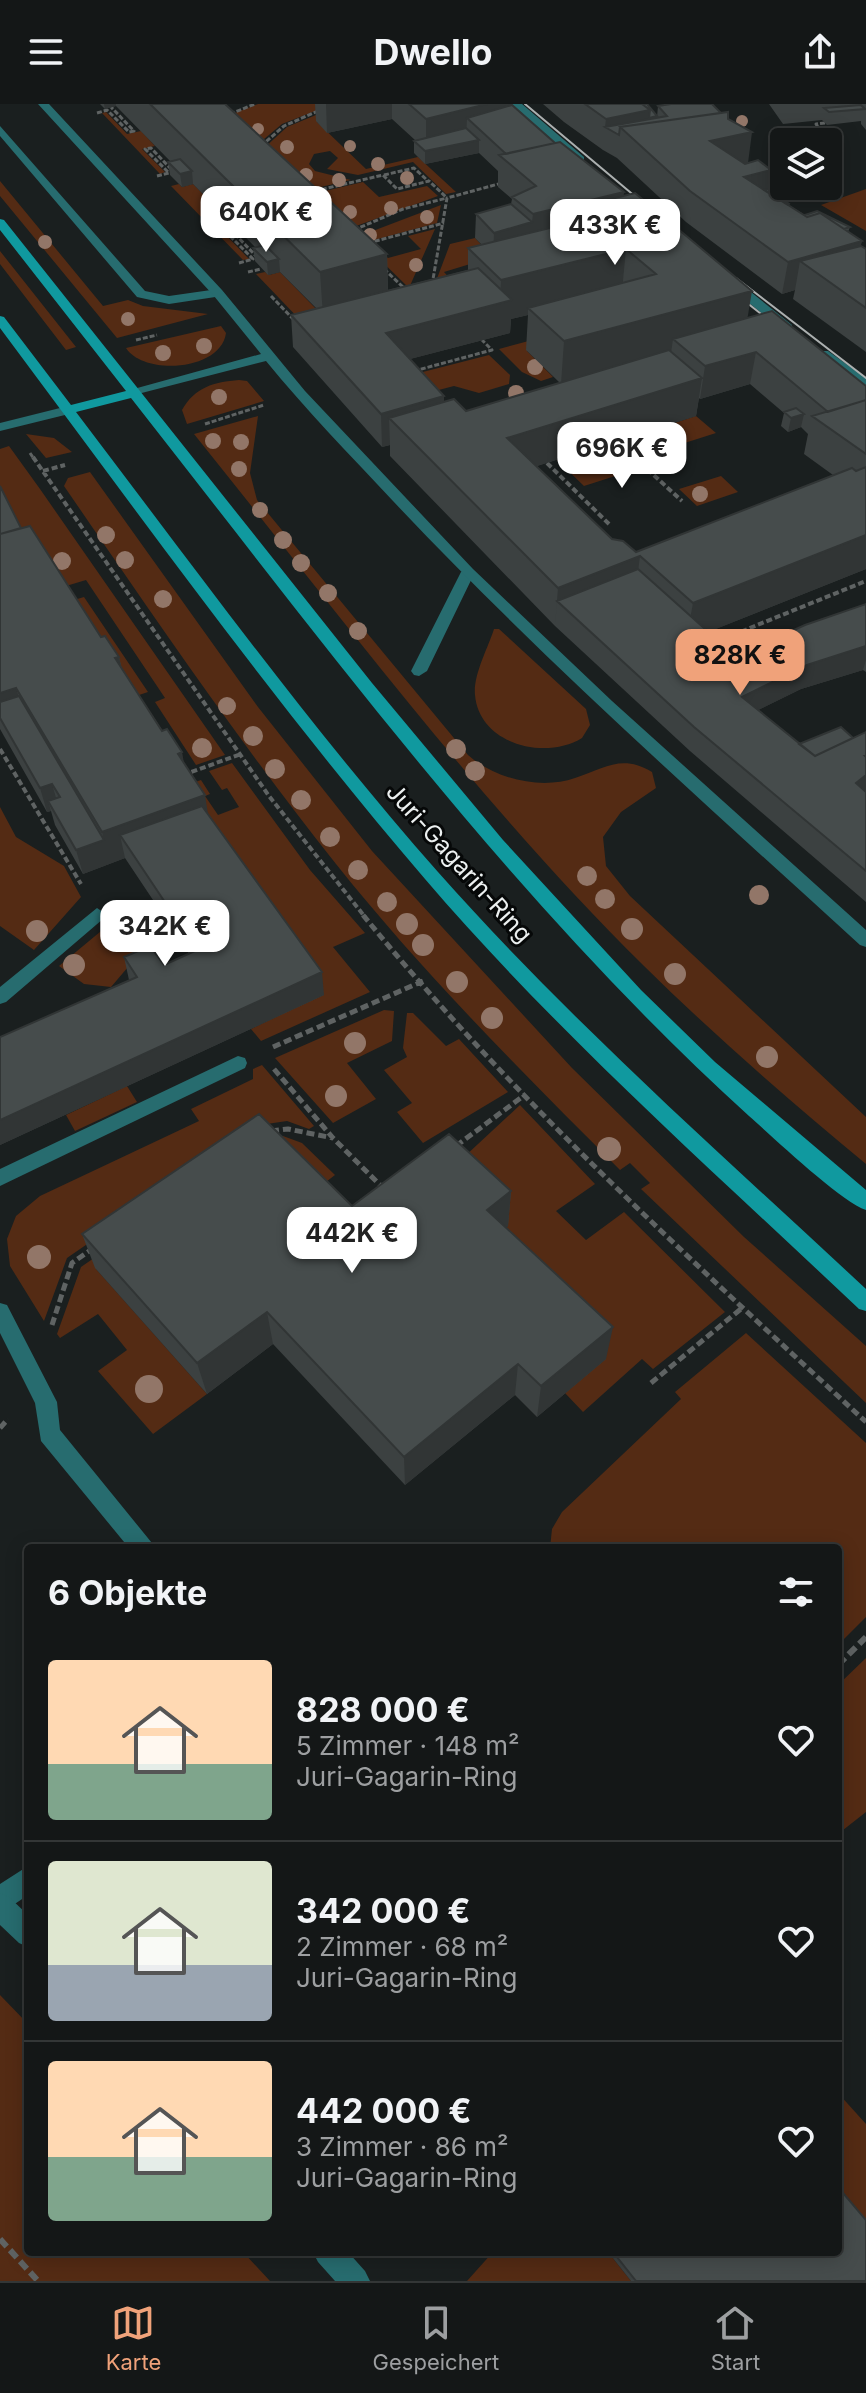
<!DOCTYPE html>
<html lang="de">
<meta charset="utf-8">
<style>
:root{--surface:#141717;--page:#1d2020;--text:#f1f3f6;--muted:#9d9fa1;--line:#333636;--accent:#f0a27a}
body{margin:0;font-family:Inter,sans-serif;background:var(--page);color:var(--text);height:100vh;display:flex;flex-direction:column;font-size:30px;white-space:nowrap}
*{box-sizing:border-box;margin:0}
p{font-size:26px;color:var(--muted)}
.icon{flex:none;width:44px;height:44px;fill:none;stroke:currentColor;stroke-width:2;stroke-linecap:round;stroke-linejoin:round}
.map{position:relative;flex:1;overflow:hidden}
.drawer{position:absolute;left:24px;top:1440px;width:818px;height:712px;display:flex;flex-direction:column;background:var(--surface);border-radius:8px;box-shadow:0 4px 20px #0003,0 0 0 2px var(--line)}
.drawer>*{flex:none}
.fabs{position:absolute;left:770px;top:24px;display:grid;gap:16px}
.fabs a{display:grid;place-items:center;width:72px;height:72px;border-radius:8px;background:var(--surface);box-shadow:0 4px 20px #0003,0 0 0 2px var(--line);font-size:40px}
.price{position:absolute;translate:-50% -68px;padding:0 18px;border-radius:16px;background:#fff;color:#222;font-size:26px;line-height:52px;filter:drop-shadow(0 2px 4px #0008)}
.price::after{content:'';position:absolute;left:50%;top:48px;width:24px;height:18px;margin-left:-12px;background:inherit;clip-path:polygon(0 0,100% 0,50% 100%)}
.price.active{background:var(--accent);color:#111}
ul{padding:0;list-style:none}
li{display:flex;align-items:center;gap:24px;height:200px;padding:0 24px}
li+li{border-top:2px solid var(--line)}
li span{display:grid;place-items:center;flex:none;width:224px;height:160px;border-radius:8px;color:#555}
li>.icon{margin-inline-start:auto}
span .icon{width:96px;height:96px;fill:#fffc;stroke-width:1}
li b{font-size:34px}
h2{display:flex;justify-content:space-between;align-items:center;height:96px;padding:0 24px;font-size:34px}
header{display:flex;justify-content:space-between;align-items:center;height:104px;padding:0 24px;background:var(--surface);font-size:36px;font-weight:700}
.dock{display:flex;justify-content:space-around;align-items:center;height:112px;border-top:2px solid var(--line);background:var(--surface);font-size:22px;color:var(--muted)}
.dock a{display:grid;justify-items:center;gap:4px}
.dock .active{color:var(--accent)}
.map>svg:first-child{display:block}
.green{fill:#542b14}
.lines{fill:none;stroke-linecap:round;stroke-linejoin:round}
.path-far3{stroke:#5f6363;stroke-width:3;stroke-dasharray:5 2;stroke-linecap:butt}
.path-far2{stroke:#5f6363;stroke-width:4;stroke-dasharray:6 3;stroke-linecap:butt}
.path-far1{stroke:#5f6363;stroke-width:5;stroke-dasharray:8 4;stroke-linecap:butt}
.path{stroke:#5f6363;stroke-width:6;stroke-dasharray:10 5;stroke-linecap:butt}
.lane{fill:#276c6f;fill-rule:evenodd}
.street{fill:#276c6f;fill-rule:evenodd}
.secondary{fill:#10999f;fill-rule:evenodd}
.tram{stroke:#acb0b0;stroke-width:2}
.tree{fill:#927668}
.wall{fill:#3c4141;fill-rule:evenodd}
.shaded-wall{fill:#313535}
.building{fill:#464c4c;stroke:#313535;stroke-width:2}
.labels{text-anchor:middle;stroke-width:6;stroke-linejoin:round;paint-order:stroke}
.street-label{font-size:24px;fill:#ecf0f0;stroke:#060808}
</style>
<header><svg class="icon" aria-label="menu" viewBox="0 0 24 24"><path d="M4 6h16M4 12h16M4 18h16"/></svg>Dwello<svg class="icon" aria-label="share" viewBox="0 0 24 24"><path d="M12 15V3M7 8l5-5 5 5M5 13v7h14v-7"/></svg></header>
<div class="map">
<svg width="866" height="2177" viewBox="0 0 866 2177">
<rect width="100%" height="100%" fill="#1a1f1f"/>
<path class="green" d="M258,0H333L282,20L257,41L227,12Z
M328,6L317,18L366,65L418,53L456,88L446,90L413,58L358,71L327,65L338,54L330,47L314,50L309,60L315,67L351,76L308,86L263,45L287,23Z
M106,8L127,30L141,27L155,42L142,45L165,68L160,70L102,9Z
M0,77L103,202L128,196L143,202L208,210L117,234L0,92Z
M363,78L379,93L427,82L438,92L348,125L312,90Z
M179,80L182,83L193,80L237,124L223,128L249,155L243,156L171,82Z
M866,85V127L821,101Z
M441,101L437,119L363,139L357,133Z
M435,125L409,184L367,143L373,141L388,154L421,145L408,132Z
M475,134L493,153L444,168L471,198L427,201L450,140Z
M0,147L76,243L66,246L0,160Z
M265,168L269,171L280,168L323,212L303,219L256,170Z
M644,206L527,247L553,273L541,277L522,268L499,245Z
M221,222L226,229C221,267 144,272 126,244Z
M489,251L510,271L509,280L479,289L454,282L431,288L415,270Z
M239,276L247,277L264,297L187,320L182,306C195,283 214,278 239,276Z
M258,312L250,369L257,396L468,651C495,675 541,686 575,674C605,664 622,650 652,668L656,684L621,708L603,733L606,762L630,792L866,1013V1060C790,997 714,931 644,862C479,699 339,510 194,330Z
M696,312L716,329L647,351L628,334Z
M26,330L54,334L72,348L46,354Z
M607,340L634,366L584,382L557,356Z
M9,342L40,385L225,651L196,661L155,598L165,594L86,476L66,482L74,496L84,493L148,588L139,591L181,655L169,660L0,393V345Z
M90,368L258,603L372,747L572,964L744,1133L866,1242V1299L641,1085L650,1079L630,1059L620,1066C522,968 423,869 336,760C239,638 152,510 64,382L68,374Z
M721,372L738,388L697,402L679,385Z
M494,525H499L586,605L590,621L582,634C545,657 479,640 475,591C473,571 488,544 494,525Z
M232,659L310,766L365,829L333,843L370,888L261,937L251,925L323,890L184,682L201,676L210,690L205,692L218,711L239,703L227,684L222,686L209,667Z
M0,703L16,733L64,762L81,793L34,846L0,822Z
M136,798L157,829L111,883L84,880L59,862Z
M384,906L394,907L392,937L347,959L376,995L333,1019L275,954Z
M407,909H413L446,942L459,935L508,988L423,1039L397,1008L412,999L384,966L407,953L403,944Z
M262,961L314,1022L309,1025L287,1017L260,1021L67,1154L44,1217L10,1162L7,1135L16,1112L40,1092L199,1017L191,1005L253,975V965Z
M127,982L137,998L75,1027L66,1011Z
M520,1001L595,1080L556,1107L586,1136L624,1108L725,1208L653,1265L642,1255L583,1308L565,1289L605,1255L485,1141L508,1122L449,1067Z
M283,1032L302,1039L335,1071L309,1091L96,1165L207,1290L153,1330L98,1267L127,1246L98,1210L60,1234L57,1230L81,1163L260,1039Z
M746,1229L866,1339V1513L838,1541V1444H550L552,1425L562,1408L681,1295L675,1288Z
M866,1554V1708L838,1730V1581Z
M0,1891L28,1920V2148H243L270,2177H0Z
M838,1989L866,2020V2136L838,2103Z
M493,2148H608L631,2177H467Z"/>
<g class="lines">
<path class="path-far3" d="M97,9L107,6L129,28L134,27L111,3
M230,10L255,0
M825,19L816,20L829,38
M261,42L284,22L320,6
M384,71L414,64L428,77
M157,72L169,69L145,45L151,44L172,66
M315,87L383,71L397,85L429,77L446,93
M354,126L403,105L447,94
M368,139L444,119
M239,159L253,155L226,128L232,127L257,153
M384,165L406,186
M248,168L261,165
M432,181L447,94L502,79
M271,192L294,216
M136,236L157,231
M414,267L492,246L482,236
M205,320L264,301
M617,337L636,355
M30,349L34,355"/>
<path class="path-far2" d="M33,353L269,692L365,813
M634,353L682,397
M547,359L610,421
M43,367L65,361
M708,541L866,477
M0,645L81,780
M183,671L241,650"/>
<path class="path-far1" d="M363,811C513,995 692,1157 866,1318
M273,943L423,877
M274,965L333,1034L383,1084
M271,1027L288,1025L333,1034
M456,1042L526,990
M52,1221L72,1159L92,1145
M651,1279L742,1204
M0,1324L8,1315"/>
<path class="path" d="M838,1561L866,1533
M0,2135L38,2177"/>
<path class="lane" d="M0,22L145,187L169,192L218,185L224,189L222,192L169,200L137,193L0,32Z
M468,464L475,468L427,567L419,572L414,571L411,567L461,468Z
M97,804L106,810L103,815L6,898L0,900V883Z
M238,952L245,954L247,959L245,964L0,1082V1065Z
M0,1199L7,1201L57,1298L60,1326L156,1444H129L41,1337L35,1299L0,1229Z
M28,1762V1791L0,1810V1780Z"/>
<path class="street" d="M38,0H49L222,186L305,287L473,465L612,597L866,826V843L860,841C701,696 540,553 393,397C350,351 306,306 266,257L130,292V286L261,250L214,192Z
M511,0H522L584,53V57H576Z
M728,176H736L792,221V227H784L728,182Z
M820,247H828L866,274V284L820,253Z
M68,302L73,303V309L0,327V319Z
M0,1789L9,1793L28,1811V1843L19,1839L0,1821Z
M313,2148H348L365,2167L370,2177H335L318,2158Z"/>
<path class="secondary" d="M0,115L4,116L372,579L503,736L641,886L715,958L866,1086V1106C840,1097 773,1033 749,1012C514,799 326,542 131,294L76,308C194,463 309,622 438,768C570,917 720,1049 866,1185V1207L859,1205C711,1065 557,929 425,775C274,599 139,410 0,224V212L4,213L71,301L126,287L0,126Z"/>
<path class="tram" d="M525,0L649,104
M736,174L866,274
M732,187L779,224"/>
</g>
<g class="tree">
<circle cx="742" cy="17" r="6"/>
<circle cx="258" cy="25" r="6"/>
<circle cx="287" cy="43" r="7"/>
<circle cx="350" cy="42" r="6"/>
<circle cx="378" cy="60" r="7"/>
<circle cx="306" cy="71" r="7"/>
<circle cx="407" cy="74" r="7"/>
<circle cx="339" cy="76" r="7"/>
<circle cx="391" cy="104" r="7"/>
<circle cx="350" cy="108" r="7"/>
<circle cx="427" cy="113" r="7"/>
<circle cx="370" cy="131" r="7"/>
<circle cx="45" cy="138" r="7"/>
<circle cx="416" cy="161" r="7"/>
<circle cx="128" cy="215" r="7"/>
<circle cx="204" cy="242" r="8"/>
<circle cx="163" cy="249" r="8"/>
<circle cx="535" cy="263" r="8"/>
<circle cx="516" cy="289" r="8"/>
<circle cx="219" cy="293" r="8"/>
<circle cx="213" cy="337" r="8"/>
<circle cx="241" cy="338" r="8"/>
<circle cx="239" cy="365" r="8"/>
<circle cx="700" cy="390" r="8"/>
<circle cx="260" cy="406" r="8"/>
<circle cx="106" cy="431" r="9"/>
<circle cx="283" cy="436" r="9"/>
<circle cx="125" cy="456" r="9"/>
<circle cx="62" cy="457" r="9"/>
<circle cx="301" cy="459" r="9"/>
<circle cx="328" cy="489" r="9"/>
<circle cx="163" cy="495" r="9"/>
<circle cx="358" cy="527" r="9"/>
<circle cx="227" cy="602" r="9"/>
<circle cx="253" cy="632" r="10"/>
<circle cx="202" cy="644" r="10"/>
<circle cx="456" cy="645" r="10"/>
<circle cx="275" cy="665" r="10"/>
<circle cx="475" cy="667" r="10"/>
<circle cx="301" cy="696" r="10"/>
<circle cx="330" cy="733" r="10"/>
<circle cx="358" cy="766" r="10"/>
<circle cx="587" cy="772" r="10"/>
<circle cx="759" cy="791" r="10"/>
<circle cx="605" cy="795" r="10"/>
<circle cx="387" cy="798" r="10"/>
<circle cx="407" cy="820" r="11"/>
<circle cx="632" cy="825" r="11"/>
<circle cx="37" cy="827" r="11"/>
<circle cx="423" cy="841" r="11"/>
<circle cx="74" cy="861" r="11"/>
<circle cx="675" cy="870" r="11"/>
<circle cx="457" cy="878" r="11"/>
<circle cx="492" cy="914" r="11"/>
<circle cx="355" cy="939" r="11"/>
<circle cx="767" cy="953" r="11"/>
<circle cx="336" cy="992" r="11"/>
<circle cx="609" cy="1045" r="12"/>
<circle cx="39" cy="1153" r="12"/>
<circle cx="149" cy="1285" r="14"/>
</g>
<path class="wall" d="M100,0H225L387,150L388,186L468,166V144L482,141L475,134L476,110L511,100L512,95L498,83V67L479,49L425,60L414,49V37L415,36L392,15L327,29L316,17L315,0H512L555,39L624,88L623,92L748,214L866,282V465L708,528L714,533L710,558L703,561L707,565L866,500V568L863,566L801,585L758,606L799,640L853,634L866,628V798L690,647L555,522L390,352V341L382,343L293,243L291,211L316,204L280,168L268,171L255,157L253,144H256L193,80L182,83L170,71L168,58H171L116,2L105,5ZM528,211L526,246L560,279L466,307L444,298L410,255L510,229L511,215ZM750,280L784,309L781,322L788,328L801,323L808,330L804,350L833,371L636,448L612,435L537,362L696,312L699,294L700,295Z
M543,0H647L657,13L658,2L721,9L728,15L748,59L771,66L768,85L789,101L805,111L850,123L848,128L862,137L860,142L866,145V248L793,195L795,186L782,190L686,118L617,54L603,46L564,18Z
M769,0H866V26L861,20V17L827,21L822,16L783,20Z
M0,382L21,424L101,533L119,553L122,565L185,661L208,710L324,891L0,1041V933L129,876L124,853L164,861L189,850L125,754L83,770L55,721L51,707L47,708L0,625Z
M511,1087L508,1122L506,1124L606,1255L537,1313L515,1291L405,1381L273,1240L207,1290L95,1164L82,1130Z
M608,2148H838L866,2177H631Z"/>
<path class="shaded-wall" d="M104,0H116V2L105,5Z
M326,0H392V15L327,29Z
M487,0H512L511,24L467,14L466,36L426,46V15Z
M650,6L649,14L752,28L748,59L706,68L620,23H605L606,15Z
M479,36V49L425,60V47Z
M771,66L766,98L744,73Z
M192,67L193,80L182,83L180,70Z
M624,88L620,120L591,114L579,103L577,130L493,153L494,129L532,118L533,110Z
M862,137L854,169L800,157L795,186L782,190L788,158Z
M626,145L622,187L528,204V211L511,215L510,229L387,261L386,229L500,199L501,176Z
M387,150L388,194L323,212L320,168Z
M279,155L280,168L268,171L267,158Z
M752,187L745,229L673,235L671,249L561,280L564,237Z
M756,248L750,280L700,295L705,262Z
M702,274L696,312L505,372L507,334Z
M444,292V325L389,314L390,341L382,343L381,310Z
M804,310L801,323L788,328L791,314Z
M866,431V465L686,537L693,499Z
M640,452L635,490L557,497L555,522L558,484Z
M714,533L710,558L683,569L687,544Z
M866,542V556L863,566L801,585L736,617L742,593L807,561Z
M119,553L126,585L115,554Z
M16,584L26,617L0,614V589Z
M182,648L188,681L178,650Z
M866,652V690L848,703L857,676Z
M52,680L59,704L48,697L51,707L47,708L40,684Z
M205,691L210,723L120,731L125,754L83,770L76,746L104,736L102,728Z
M322,868L324,891L0,1041V1016Z
M511,1087L508,1122L485,1141L487,1106Z
M267,1208L273,1240L207,1290L197,1259Z
M613,1223L606,1255L537,1313L541,1282Z
M518,1260L515,1291L405,1381L404,1353Z"/>
<path class="building" d="M150,0H225L387,150L320,168Z
M409,0H487L426,15Z
M585,0H642L650,6L606,15Z
M642,0H647L657,12L649,14L650,6Z
M671,0H712L721,9L620,23L619,31L605,23L667,12L658,2Z
M512,1L555,39L506,50L467,14Z
M861,1L865,5L829,8L824,4Z
M728,8V15L752,28L710,37L745,60L758,56L771,66L744,73L807,113L820,109L862,137L788,158L690,87L620,23Z
M466,24L479,36L425,47L414,37Z
M560,38L624,88L533,110L512,93L536,82L499,51Z
M180,55L192,67L180,70L168,58Z
M768,85L789,100L788,101L764,86Z
M635,89L752,187L564,237L528,204L656,170L626,145L501,176L468,144L591,114L579,103Z
M511,100L532,118L494,129L476,110Z
M817,107L850,123L844,125L820,109L807,113L805,111Z
M265,141L279,155L267,158L253,144Z
M861,142L866,145V204L800,157Z
M478,164L512,196L386,229L444,292L381,310L291,211Z
M772,207L866,282V296L828,308L756,248L705,262L673,235Z
M669,246L702,274L507,334L612,435L623,437L636,448L852,364L856,367L866,363V431L693,499L640,452L558,484L389,314L454,295L466,307Z
M866,296V350L812,312Z
M796,304L804,310L791,314L784,308Z
M0,382L21,424L0,430Z
M30,422L101,533L105,532L119,553L115,554L162,627L167,625L182,648L178,650L205,691L102,728L16,584L0,589V430Z
M638,465L714,533L687,544L707,565L805,521L866,500V542L807,561L742,593L815,652L866,628V652H865L866,653V671L856,679L866,688V767L694,623L557,497Z
M19,592L104,736L76,746L48,697L60,693L52,680L40,684L0,614V598Z
M841,623L853,634L815,652L799,640Z
M202,702L322,868L0,1016V933L137,873L124,853L150,842L164,861L197,846L120,731Z
M259,1010L352,1102L449,1030L511,1087L487,1106L613,1223L541,1282L518,1260L404,1353L267,1208L197,1259L82,1130Z
M838,2083L866,2116V2177H636L613,2148H838Z"/>
<g class="labels">
<g class="street-label">
<text transform="translate(459 759) rotate(48)" y="8">Juri-Gagarin-Ring</text>
</g>
</g>
</svg>
<div class="fabs">
<a><svg class="icon" aria-label="layers" viewBox="0 0 24 24"><path d="M12 4l9 5-9 5-9-5zM3 14l9 5 9-5"/></svg></a>
</div>
<b class="price" style="left:266px;top:150px">640K €</b>
<b class="price" style="left:615px;top:163px">433K €</b>
<b class="price" style="left:622px;top:386px">696K €</b>
<b class="price active" style="left:740px;top:593px">828K €</b>
<b class="price" style="left:165px;top:864px">342K €</b>
<b class="price" style="left:352px;top:1171px">442K €</b>
<section class="drawer">
<h2>6 Objekte<svg class="icon" aria-label="filters" viewBox="0 0 24 24"><path d="M4 7h16M4 17h16"/><circle cx="9" cy="7" r="2"/><circle cx="15" cy="17" r="2"/></svg></h2>
<ul>
<li><span style="background:linear-gradient(#ffd9b3 65%,#7fa58c 0)"><svg class="icon" aria-label="home" viewBox="0 0 24 24"><path d="M3 11l9-7 9 7M6 9v11h12V9"/></svg></span><div><b>828 000 €</b><p>5 Zimmer · 148 m²</p><p>Juri-Gagarin-Ring</p></div><svg class="icon" aria-label="heart" viewBox="0 0 24 24"><path d="M12 20l-8-8c-3-5 5-10 8-4 3-6 11-1 8 4z"/></svg></li>
<li><span style="background:linear-gradient(#dfe7d0 65%,#9aa5b1 0)"><svg class="icon" aria-label="home" viewBox="0 0 24 24"><path d="M3 11l9-7 9 7M6 9v11h12V9"/></svg></span><div><b>342 000 €</b><p>2 Zimmer · 68 m²</p><p>Juri-Gagarin-Ring</p></div><svg class="icon" aria-label="heart" viewBox="0 0 24 24"><path d="M12 20l-8-8c-3-5 5-10 8-4 3-6 11-1 8 4z"/></svg></li>
<li><span style="background:linear-gradient(#ffd9b3 60%,#7fa58c 0)"><svg class="icon" aria-label="home" viewBox="0 0 24 24"><path d="M3 11l9-7 9 7M6 9v11h12V9"/></svg></span><div><b>442 000 €</b><p>3 Zimmer · 86 m²</p><p>Juri-Gagarin-Ring</p></div><svg class="icon" aria-label="heart" viewBox="0 0 24 24"><path d="M12 20l-8-8c-3-5 5-10 8-4 3-6 11-1 8 4z"/></svg></li>
</ul>
</section>
</div>
<nav class="dock">
<a class="active"><svg class="icon" aria-label="map" viewBox="0 0 24 24"><path d="M3 6l6-2 6 2 6-2v14l-6 2-6-2-6 2zM9 4v14M15 6v14"/></svg>Karte</a>
<a><svg class="icon" aria-label="saved" viewBox="0 0 24 24"><path d="M7 4h10v16l-5-4-5 4z"/></svg>Gespeichert</a>
<a><svg class="icon" aria-label="home" viewBox="0 0 24 24"><path d="M3 11l9-7 9 7M6 9v11h12V9"/></svg>Start</a>
</nav>
